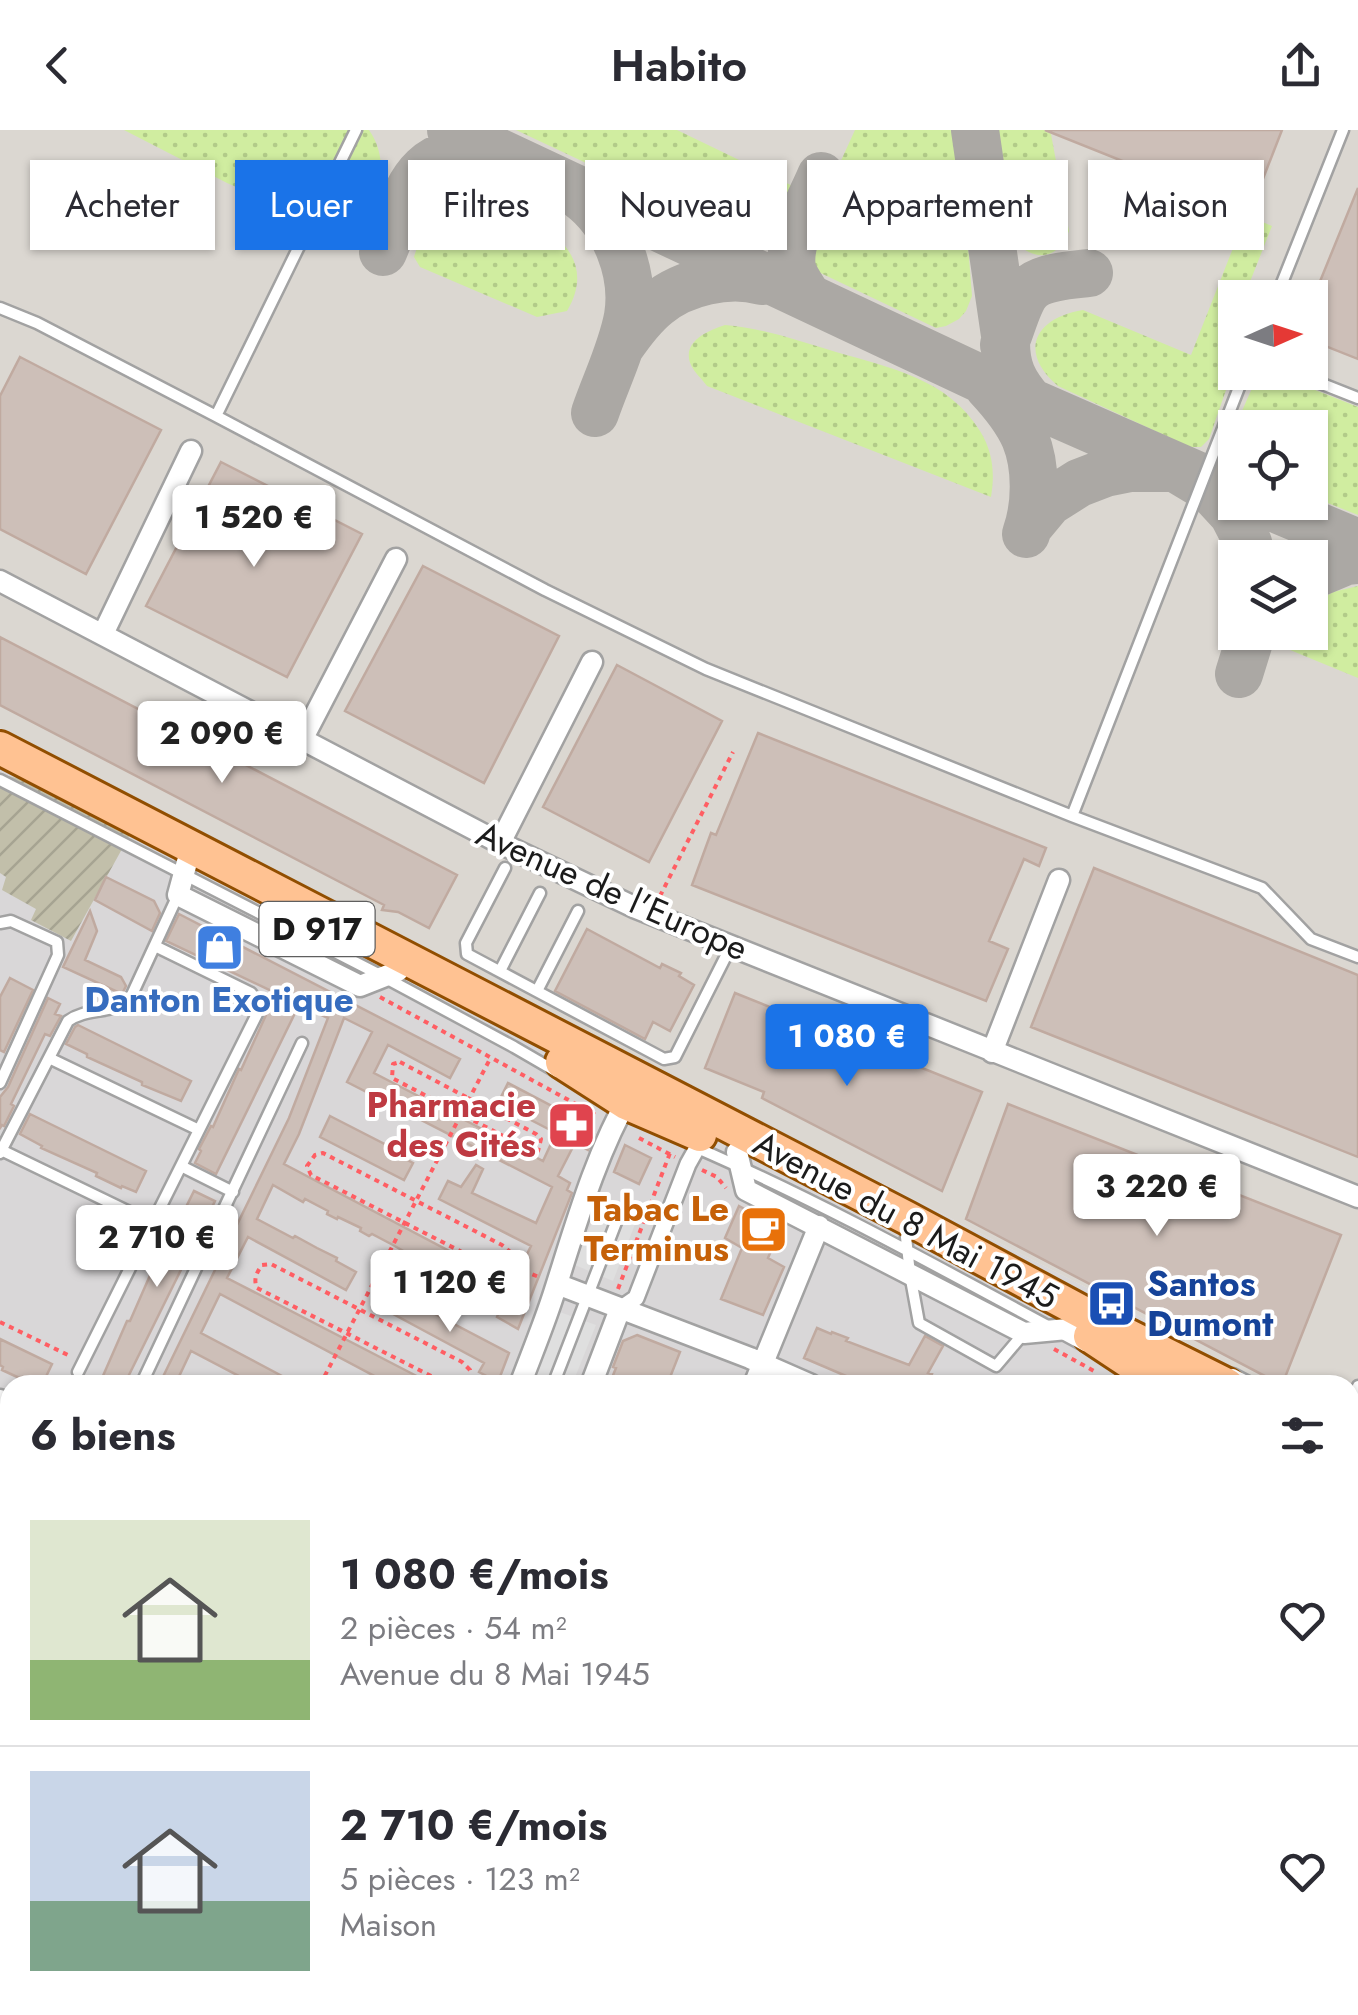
<!DOCTYPE html>
<html lang="fr">
<meta charset="utf-8">
<style>
:root{--surface:#fff;--page:#f2f2f3;--text:#2b2b33;--muted:#7c7c81;--line:#e1e1e2;--accent:#1a73e8}
body{margin:0;font-family:Jost,sans-serif;background:var(--page);color:var(--text);height:100vh;display:flex;flex-direction:column;font-size:38px;white-space:nowrap}
*{box-sizing:border-box;margin:0}
p{font-size:32px;color:var(--muted)}
.icon{flex:none;width:55px;height:55px;fill:none;stroke:currentColor;stroke-width:2;stroke-linecap:round;stroke-linejoin:round}
.map{position:relative;flex:1;overflow:hidden}
.panel{position:absolute;left:0px;top:1245px;width:1360px;height:640px;display:flex;flex-direction:column;background:var(--surface);border-radius:30px 30px 0 0;box-shadow:0 2px 8px #0004}
.panel>*{flex:none}
.hud{position:absolute;left:30px;top:30px;width:1300px;height:90px;display:flex;gap:20px}
.needle{width:65px;rotate:87deg}
.tools{position:absolute;left:1218px;top:150px;display:grid;gap:20px}
.tools a{display:grid;place-items:center;width:110px;height:110px;border-radius:0px;background:var(--surface);box-shadow:0 2px 8px #0004;font-size:50px}
.price{position:absolute;translate:-50% -85px;padding:0 22px;border-radius:10px;background:#fff;color:#222;font-size:32px;line-height:65px;filter:drop-shadow(0 2px 5px #0008)}
.price::after{content:'';position:absolute;left:50%;top:60px;width:30px;height:22px;margin-left:-15px;background:inherit;clip-path:polygon(0 0,100% 0,50% 100%)}
.price.active{background:var(--accent);color:#fff}
ul{padding:0;list-style:none}
li{display:flex;align-items:center;gap:30px;height:250px;padding:0 30px}
li+li{border-top:2px solid var(--line)}
li span{display:grid;place-items:center;flex:none;width:280px;height:200px;border-radius:0px;color:#555}
li>.icon{margin-inline-start:auto}
span .icon{width:120px;height:120px;fill:#fffc;stroke-width:1}
li b{font-size:42px}
h2{display:flex;justify-content:space-between;align-items:center;height:120px;padding:0 30px;font-size:42px}
.pill{padding:0 35px;border-radius:0px;background:var(--surface);box-shadow:0 2px 8px #0004;font-size:35px;line-height:90px}
.pill.active{background:var(--accent);color:#fff}
header{display:flex;justify-content:space-between;align-items:center;height:130px;padding:0 30px;background:var(--surface);font-size:45px;font-weight:600}
.map>svg:first-child{display:block}
.residential{fill:#d9d7d8}
.airport{fill:#dbd7d1;fill-rule:evenodd}
.construction{fill:url(#construction-furrows)}
.grass{fill:url(#grass-dots)}
.parking{fill:#dfdfdf}
.lines{fill:none;stroke-linecap:round;stroke-linejoin:round}
.taxiway{stroke:#aba8a4;stroke-width:48}
.building{fill:#cdbfb8;stroke:#c0aaa0;stroke-width:2.5;fill-rule:evenodd}
.service-casing{stroke:#a2a2a2;stroke-width:15}
.pedestrian-casing{stroke:#a2a2a2;stroke-width:20}
.minor-casing{stroke:#a2a2a2;stroke-width:25}
.primary-casing{stroke:#914e00;stroke-width:38}
.path{stroke:#ff5e63;stroke-width:4;stroke-dasharray:5 5;stroke-linecap:butt}
.service{stroke:#fff;stroke-width:10}
.pedestrian{stroke:#fff;stroke-width:15}
.minor{stroke:#fff;stroke-width:20}
.primary{stroke:#ffc292;stroke-width:32}
.labels{text-anchor:middle;stroke-width:8;stroke-linejoin:round;paint-order:stroke}
.shield{fill:#fff;stroke:#5f5f5f;stroke-width:2.5}
.shield-label{font-size:32px;font-weight:bold;fill:#1b1b1b}
.street-label{font-size:35px;fill:#1b1b1b;stroke:#fff}
.shop-label{font-size:35px;font-weight:bold;fill:#366cbe;stroke:#fff}
.health-label{font-size:35px;font-weight:bold;fill:#be3a42;stroke:#fff;text-anchor:end}
.food-label{font-size:35px;font-weight:bold;fill:#c56008;stroke:#fff;text-anchor:end}
.transit-label{font-size:35px;font-weight:bold;fill:#164399;stroke:#fff;text-anchor:start}
</style>
<header><svg class="icon" aria-label="back" viewBox="0 0 24 24"><path d="M15 5l-7 7 7 7"/></svg>Habito<svg class="icon" aria-label="share" viewBox="0 0 24 24"><path d="M12 15V3M7 8l5-5 5 5M5 13v7h14v-7"/></svg></header>
<div class="map">
<svg width="1358" height="1885" viewBox="0 0 1358 1885">
<defs>
<pattern id="construction-furrows" width="10" height="10" patternUnits="userSpaceOnUse" patternTransform="scale(2.5)"><rect width="10" height="10" fill="#c2bfaa"/><path d="M-1 1l2-2M0 10L10 0M9 11l2-2" fill="none" stroke="#a6a492"/></pattern>
<pattern id="grass-dots" width="8" height="8" patternUnits="userSpaceOnUse" patternTransform="scale(2.5)"><rect width="8" height="8" fill="#d0eda0"/><path d="M2 2h.1M6 6h.1" fill="none" stroke="#b2cb89" stroke-width="1.8" stroke-linecap="round"/></pattern>
</defs>
<rect width="100%" height="100%" fill="#ede7df"/>
<path class="residential" d="M0,598L529,873L1109,1169L1206,1224L1266,1255H10V1875H1350V1298L1358,1302V1885H0Z"/>
<path class="airport" d="M0,0H1358V1302L1350,1298V1255H1266L1206,1224L1109,1169L529,873L0,598ZM1235,168H1310V242H1235ZM1235,298H1310V372H1235ZM1235,428H1310V502H1235Z"/>
<path class="construction" d="M0,644L49,656L132,701L71,811L31,790L36,779L2,760L6,747L0,743Z
M0,1769L10,1774V1875H188L206,1885H0Z"/>
<path class="grass" d="M124,0H369C392,32 380,81 353,107L227,53Z
M516,0H677L803,61C791,88 785,101 756,113Z
M855,0H953L968,115L972,166L966,181L959,189L946,196L936,198L810,138V106L817,83Z
M989,0H1044L1051,4L1069,101C1053,143 1015,124 1002,91Z
M478,56C497,62 511,72 527,83C563,108 594,135 567,181L537,187L420,137L414,127C426,90 436,62 478,56Z
M1246,85L1272,96L1244,167L1235,168V192L1223,223L1235,229V234L1209,309L1201,317H1190L1058,256C1018,222 1034,188 1083,180L1191,225Z
M725,195C763,198 799,211 836,222C891,238 948,249 980,301C993,322 995,343 991,367L707,256C703,250 694,242 691,235C681,212 707,201 725,195Z
M1268,245L1285,248L1358,277V385L1310,366V298H1235V334L1226,327L1227,315L1253,256Z
M1358,456V548L1278,515L1283,503L1310,502V476L1333,462Z"/>
<path class="parking" d="M601,1069L639,1084L613,1151L575,1135Z
M557,1181L596,1195L572,1255H529Z"/>
<g class="lines">
<path class="taxiway" d="M451,0L1030,272L1235,362
M975,0L1006,212C1006,238 1013,252 1030,272
M580,66C615,92 635,143 628,186C622,219 606,251 595,283
M383,122C410,58 412,17 494,20
M807,166C802,158 794,147 792,138C787,111 811,70 821,46
M1004,215C1012,199 1018,166 1033,156C1047,146 1072,145 1089,143
M620,217C631,201 642,186 657,174C684,152 728,142 762,151
M988,256C1002,271 1017,289 1025,308C1037,337 1036,376 1026,404
M1260,372L1358,413
M1029,396L1049,372L1079,353L1105,343L1130,338H1175L1210,359L1233,384L1248,413L1252,428
M1310,446L1346,431L1358,430
M1239,544L1252,502"/>
</g>
<path class="building" d="M1045,0H1282L1250,82Z
M1358,58V229L1310,210V176Z
M20,227L161,300L86,444L0,399V266Z
M221,332L362,404L287,547L146,476Z
M423,436L559,506L484,653L345,581Z
M0,507L457,745L429,798L398,782L382,780L384,775L0,575Z
M617,535L722,591L649,732L543,677Z
M758,603L1046,718L1039,736L1024,729L989,811L1008,819L986,871L692,755L711,703L716,705Z
M1094,738L1358,845V1027L1031,897Z
M106,747L154,771L160,783L152,801L95,770Z
M90,781L97,801L85,830L121,847L126,856L122,864L63,837Z
M179,784L460,929L450,948L388,915L374,943L509,1013L543,1031L556,1003L498,973L508,953L592,997L594,1004L588,1020L575,1013L558,1046L570,1053L567,1060L572,1063L518,1199L497,1187L502,1175L480,1164L481,1161L456,1149L455,1151L393,1115L372,1104L369,1106L360,1101L361,1098L338,1087L337,1089L327,1084L328,1081L305,1069L303,1072L273,1055L257,1089L293,1108L295,1106L317,1118L337,1128L336,1131L356,1142L346,1160L248,1107L227,1148L434,1255H376L378,1248L220,1164L201,1203L299,1255H256L191,1221L175,1255H159L289,988L328,888L299,875L216,1044L195,1033L201,1021L199,1019L211,996L213,997L239,939L241,940L276,863L166,811ZM344,888L372,902L347,952L552,1057L536,1093L472,1063L483,1039L476,1035L461,1057L448,1051L439,1069L531,1116L512,1154L284,1034L299,1004Z
M587,799L660,838L662,834L681,843L679,846L694,855L670,901L653,892L645,909L555,861Z
M10,848L33,860L4,922L0,920V867Z
M735,863L982,962L942,1061L762,968L764,962L705,938Z
M48,868L60,874L55,884L61,886L50,906L45,904L11,974L14,976L4,996L2,995L0,998V967L8,957Z
M78,895L191,951L181,971L142,955V952L87,927V924L66,914L75,897Z
M1008,974L1341,1105L1282,1255L966,1089Z
M30,984L146,1041L136,1062L122,1056L121,1058L96,1046L97,1043L41,1018L42,1016L20,1004Z
M330,986L402,1023L400,1026L413,1033L404,1050L320,1007Z
M625,1015L651,1028L639,1054L614,1042Z
M194,1061L215,1071L124,1255H99L127,1191H130L155,1134H157L183,1078L185,1079Z
M739,1076L776,1096L778,1104L768,1128L784,1137L763,1185L721,1169L742,1118L725,1108Z
M391,1161L509,1223L498,1252L479,1242L484,1233L382,1178Z
M817,1198L831,1204L832,1202L848,1208L846,1211L909,1235L925,1206L943,1216L928,1243L932,1244L929,1255H867L804,1228Z
M637,1205L680,1222L667,1255H609L616,1238L613,1237L623,1211Z
M0,1209L52,1234L42,1255L27,1249L26,1251L2,1240L3,1237L0,1235Z"/>
<g class="lines">
<defs>
<path id="service" d="M356,0L216,286L545,460L706,539L1072,686L1262,758L1311,809L1358,827
M1276,168L1343,0
M0,178L37,193L216,286
M1292,242L1358,268
M0,650L382,846L514,917L557,942
M1072,686L1245,242
M505,738L466,813L467,824L664,929L675,927L731,816
M0,793L11,791L57,812L58,825L0,953
M500,841L540,763
M537,861L578,781
M49,928L199,1000
M695,1017C829,1075 956,1147 1085,1216
M1,1020L152,1093
M0,1023L68,891C87,877 111,885 130,869L178,765
M181,1036L233,1062
M906,1107L910,1144L919,1193L996,1236L1024,1203
M78,1242L258,882V874L251,863L155,816
M1233,1244L1254,1255
M141,1255L302,913
M553,1255L620,1082
M1350,1276L1358,1256
M1350,1351L1358,1355
M1143,1875L1149,1885"/>
<path id="pedestrian" d="M620,1179L636,1168L688,1034L697,1018"/>
<path id="minor" d="M0,451L500,713L636,778L1358,1067
M103,504L191,321
M303,608L396,429
M500,713L592,532
M187,732L178,765L360,856L398,841
M992,922L1059,750
M737,1022L746,1060L1024,1203L1078,1198
M557,1154L750,1228L811,1255
M520,1255C532,1223 545,1192 555,1160C576,1094 596,1023 631,963
M591,1255L620,1179
M754,1255L819,1096
M0,1270L10,1274
M1350,1373L1358,1377
M1350,1840L1358,1850
M737,1875L761,1885
M255,1885L260,1875
M488,1885L492,1875
M866,1885L871,1875"/>
<path id="primary" d="M0,618L907,1088L1095,1189L1227,1255
M562,932L626,973L700,1005
M1090,1206L1164,1255
M1350,1319L1358,1323"/>
</defs>
<use href="#service" class="service-casing"/>
<use href="#pedestrian" class="pedestrian-casing"/>
<use href="#minor" class="minor-casing"/>
<use href="#primary" class="primary-casing"/>
<path class="path" d="M660,766L733,622
M380,867L596,985
M400,932L536,1004L541,1009L538,1021H532L392,948L393,934Z
M639,1008L675,1027
M702,1040L717,1047L726,1058
M516,1138L505,1144L311,1045L307,1036L315,1025L323,1023L502,1115L515,1126L516,1138L539,1147
M618,1159L670,1023
M0,1192L70,1226
M1054,1219L1094,1241
M205,1255L209,1250L219,1247L233,1255
M320,1255L491,927
M449,1255L257,1158C253,1149 257,1142 262,1135L271,1134L462,1232L470,1240L471,1253
M0,1487L10,1485
M0,1523L10,1522
M0,1539L10,1547
M0,1747L10,1740"/>
<use href="#service" class="service"/>
<use href="#pedestrian" class="pedestrian"/>
<use href="#minor" class="minor"/>
<use href="#primary" class="primary"/>
</g>
<defs>
<symbol id="shop-square" viewBox="-11 -11 22 22"><rect x="-9" y="-9" width="18" height="18" rx="4" fill="#3f7fe0" stroke="#fff"/><path d="M-5-2.5h2.3a2.7 3.5 0 0 1 5.4 0H5L5.5 6h-11ZM-1.5-2.5h3a1.5 2.3 0 0 0-3 0Z" fill="#fff"/></symbol>
<symbol id="pharmacy-square" viewBox="-11 -11 22 22"><rect x="-9" y="-9" width="18" height="18" rx="4" fill="#e0444e" stroke="#fff"/><path d="M-2-6h4v4h4v4h-4v4h-4v-4h-4v-4h4Z" fill="#fff"/></symbol>
<symbol id="cafe-square" viewBox="-11 -11 22 22"><rect x="-9" y="-9" width="18" height="18" rx="4" fill="#e8710a" stroke="#fff"/><path d="M-5.5-4.5H6V0H3Q3 3.5 0 3.5H-2.5Q-5.5 3.5-5.5 0ZM3-3.2v2h1.7v-2ZM-6 4.5H4V6H-6Z" fill="#fff"/></symbol>
<symbol id="bus-square" viewBox="-11 -11 22 22"><rect x="-9" y="-9" width="18" height="18" rx="4" fill="#1a4fb4" stroke="#fff"/><path d="M-5-6H5V4H4V6H2V4H-2V6H-4V4H-5ZM-3.5-4V0h7V-4ZM-3.5 1.2v1.5H-2V1.2ZM2 1.2v1.5H3.5V1.2Z" fill="#fff"/></symbol>
</defs>
<g fill-rule="evenodd">
<use href="#shop-square" x="192" y="790" width="55" height="55"/>
<use href="#pharmacy-square" x="544" y="968" width="55" height="55"/>
<use href="#cafe-square" x="736" y="1072" width="55" height="55"/>
<use href="#bus-square" x="1084" y="1146" width="55" height="55"/>
</g>
<g class="labels">
<rect class="shield" x="259.5" y="772" width="115" height="54" rx="8"/>
<g class="shield-label">
<text x="317" y="810">D 917</text>
</g>
<g class="street-label">
<text transform="translate(612 761) rotate(24)" y="12">Avenue de l'Europe</text>
<text transform="translate(906 1090) rotate(28)" y="12">Avenue du 8 Mai 1945</text>
</g>
<g class="shop-label">
<text x="219" y="882">Danton Exotique</text>
</g>
<g class="health-label">
<text x="536" y="987">Pharmacie<tspan x="536" dy="40">des Cités</tspan></text>
</g>
<g class="food-label">
<text x="729" y="1091">Tabac Le<tspan x="729" dy="40">Terminus</tspan></text>
</g>
<g class="transit-label">
<text x="1147" y="1166">Santos<tspan x="1147" dy="40">Dumont</tspan></text>
</g>
</g>
</svg>
<div class="tools">
<a><svg class="needle" viewBox="-14 -14 28 28"><path d="M0-13l5 13h-10z" fill="#e53935"/><path d="M0 13l5-13h-10z" fill="#7c7c81"/></svg></a>
<a><svg class="icon" aria-label="locate" viewBox="0 0 24 24"><circle cx="12" cy="12" r="6"/><path d="M12 2v4M12 18v4M2 12h4M18 12h4"/></svg></a>
<a><svg class="icon" aria-label="layers" viewBox="0 0 24 24"><path d="M12 4l9 5-9 5-9-5zM3 14l9 5 9-5"/></svg></a>
</div>
<b class="price" style="left:254px;top:440px">1 520 €</b>
<b class="price" style="left:222px;top:656px">2 090 €</b>
<b class="price active" style="left:847px;top:959px">1 080 €</b>
<b class="price" style="left:1157px;top:1109px">3 220 €</b>
<b class="price" style="left:157px;top:1160px">2 710 €</b>
<b class="price" style="left:450px;top:1205px">1 120 €</b>
<div class="hud">
<a class="pill">Acheter</a>
<a class="pill active">Louer</a>
<a class="pill">Filtres</a>
<a class="pill">Nouveau</a>
<a class="pill">Appartement</a>
<a class="pill">Maison</a>
</div>
<section class="panel">
<h2>6 biens<svg class="icon" aria-label="filters" viewBox="0 0 24 24"><path d="M4 7h16M4 17h16"/><circle cx="9" cy="7" r="2"/><circle cx="15" cy="17" r="2"/></svg></h2>
<ul>
<li><span style="background:linear-gradient(#dfe7d0 70%,#8fb573 0)"><svg class="icon" aria-label="home" viewBox="0 0 24 24"><path d="M3 11l9-7 9 7M6 9v11h12V9"/></svg></span><div><b>1 080 €/mois</b><p>2 pièces · 54 m²</p><p>Avenue du 8 Mai 1945</p></div><svg class="icon" aria-label="heart" viewBox="0 0 24 24"><path d="M12 20l-8-8c-3-5 5-10 8-4 3-6 11-1 8 4z"/></svg></li>
<li><span style="background:linear-gradient(#c9d6e8 65%,#7fa58c 0)"><svg class="icon" aria-label="home" viewBox="0 0 24 24"><path d="M3 11l9-7 9 7M6 9v11h12V9"/></svg></span><div><b>2 710 €/mois</b><p>5 pièces · 123 m²</p><p>Maison</p></div><svg class="icon" aria-label="heart" viewBox="0 0 24 24"><path d="M12 20l-8-8c-3-5 5-10 8-4 3-6 11-1 8 4z"/></svg></li>
</ul>
</section>
</div>
